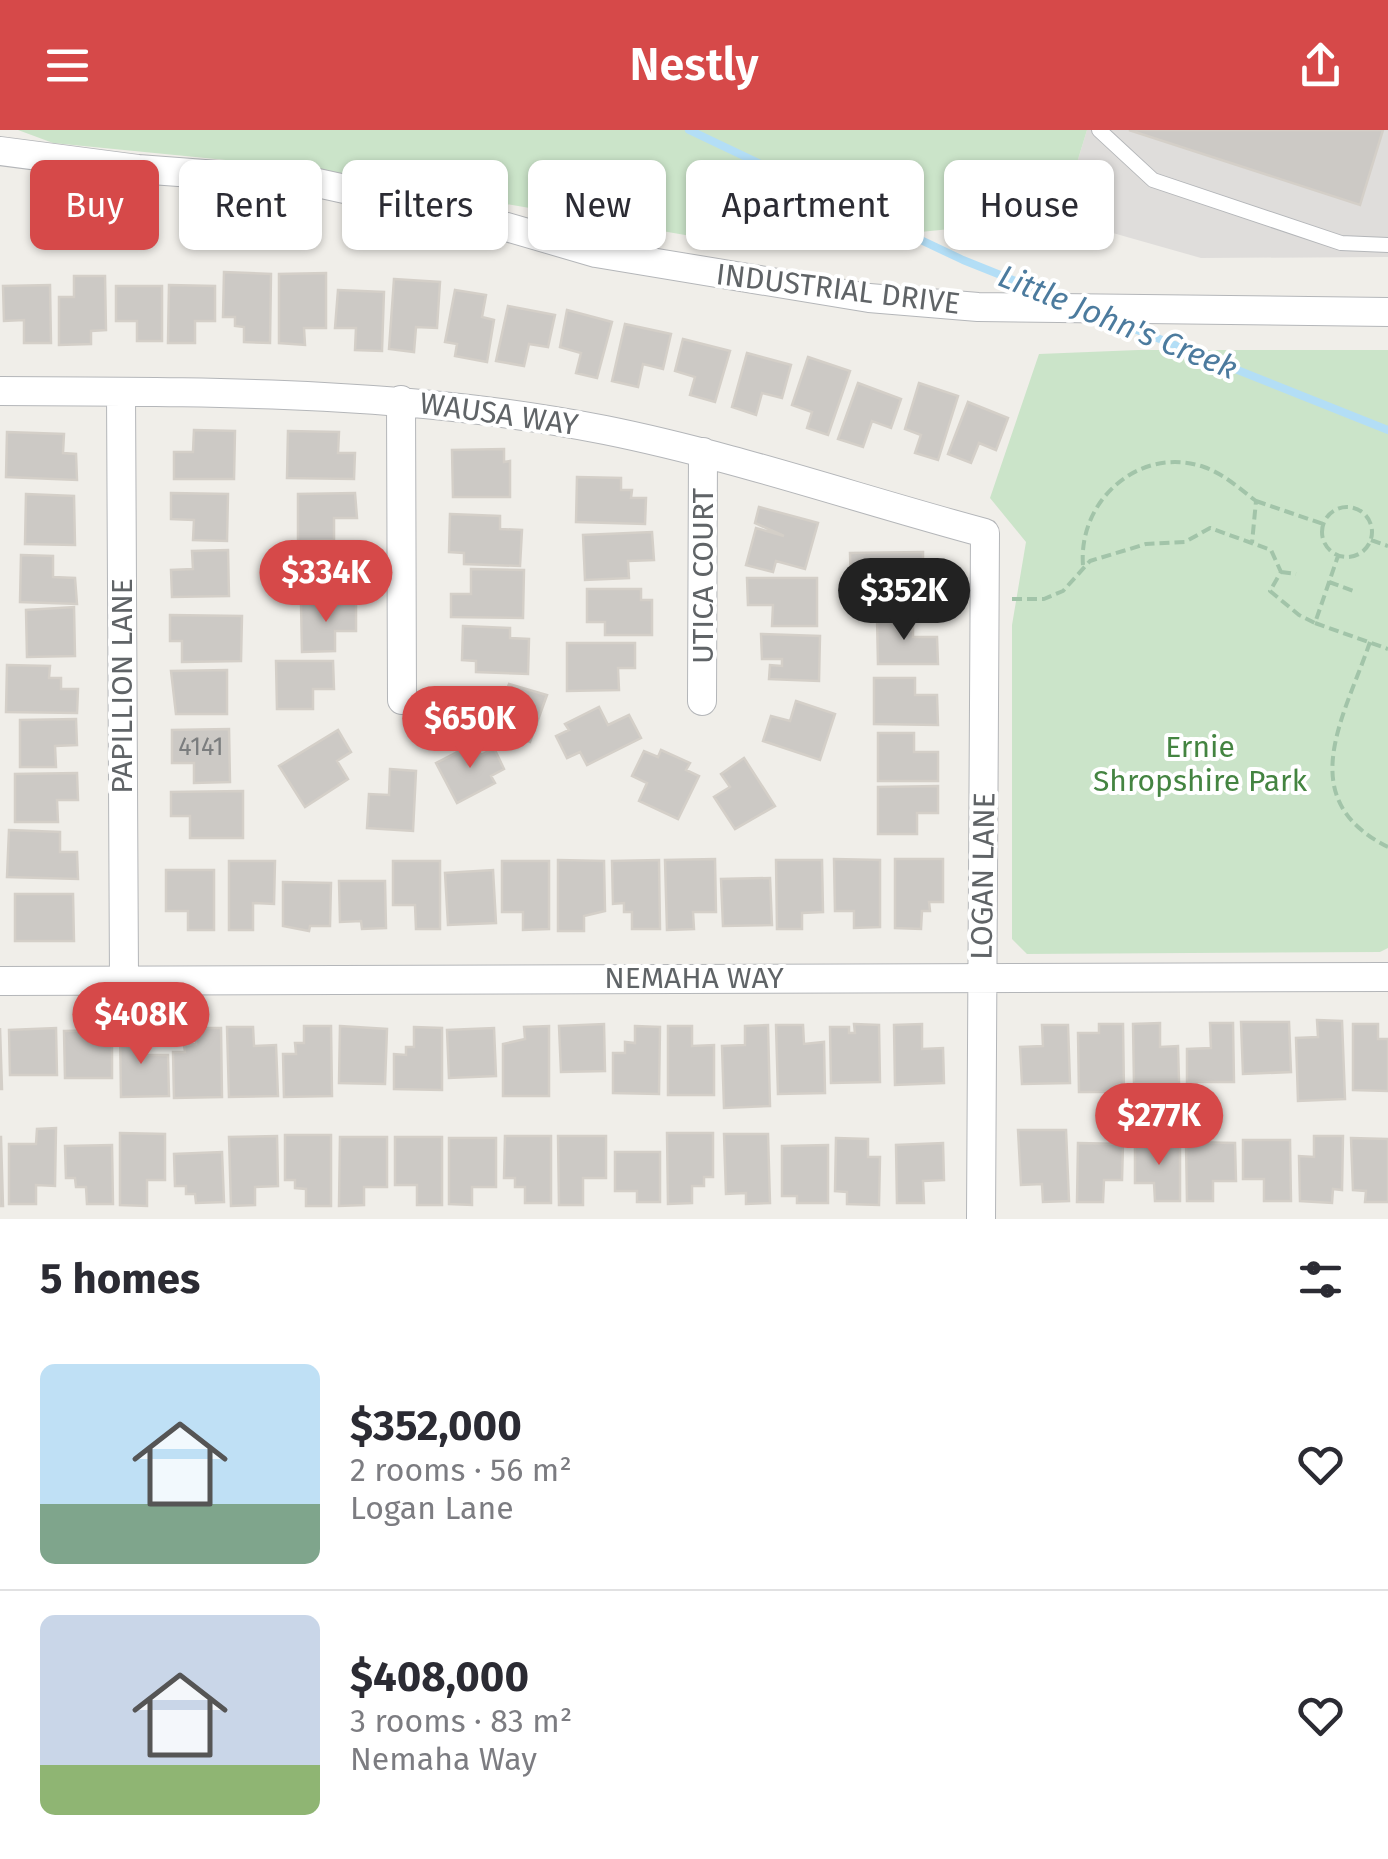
<!DOCTYPE html>
<meta charset="utf-8">
<style>
:root{--surface:#fff;--page:#f7f7f7;--text:#2b2b33;--muted:#7c7c81;--line:#e1e1e2;--accent:#d64949}
body{margin:0;font-family:"Fira Sans",sans-serif;background:var(--page);color:var(--text);height:100vh;display:flex;flex-direction:column;font-size:38px;white-space:nowrap}
*{box-sizing:border-box;margin:0}
p{font-size:32px;color:var(--muted)}
.icon{flex:none;width:55px;height:55px;fill:none;stroke:currentColor;stroke-width:2;stroke-linecap:round;stroke-linejoin:round}
.map{position:relative;height:1089px;overflow:hidden}
.details{display:flex;flex-direction:column;background:var(--surface);flex:1}
.details>*{flex:none}
.banner{position:absolute;left:30px;top:30px;width:1330px;height:90px;display:flex;gap:20px}
.price{position:absolute;translate:-50% -85px;padding:0 22px;border-radius:35px;background:var(--accent);color:#fff;font-size:32px;line-height:65px;filter:drop-shadow(0 2px 5px #0008)}
.price::after{content:'';position:absolute;left:50%;top:60px;width:30px;height:22px;margin-left:-15px;background:inherit;clip-path:polygon(0 0,100% 0,50% 100%)}
.price.selected{background:#222;color:#fff}
ul{padding:0;list-style:none}
li{display:flex;align-items:center;gap:30px;height:250px;padding:0 40px}
li+li{border-top:2px solid var(--line)}
li span{display:grid;place-items:center;flex:none;width:280px;height:200px;border-radius:15px;color:#555}
li>.icon{margin-inline-start:auto}
span .icon{width:120px;height:120px;fill:#fffc;stroke-width:1}
li b{font-size:42px}
h2{display:flex;justify-content:space-between;align-items:center;height:120px;padding:0 40px;font-size:42px}
.chip{padding:0 35px;border-radius:15px;background:var(--surface);box-shadow:0 2px 8px #0004;font-size:35px;line-height:90px}
.chip.selected{background:var(--accent);color:#fff}
header{display:flex;justify-content:space-between;align-items:center;height:130px;padding:0 40px;background:var(--accent);color:#fff;font-size:45px;font-weight:600}
.map>svg:first-child{display:block}
.industrial{fill:#dfdddb}
.green{fill:#cbe4c9}
.lines{fill:none;stroke-linecap:round;stroke-linejoin:round}
.stream{stroke:#b3def6;stroke-width:8}
.building{fill:#ccc9c5;stroke:#d4cfc8;stroke-width:2.5}
.lane-casing{stroke:#b4b6b9;stroke-width:16}
.street-casing{stroke:#b4b6b9;stroke-width:30}
.path{stroke:#a2c4a9;stroke-width:4;stroke-dasharray:10 5;stroke-linecap:butt}
.lane{stroke:#fff;stroke-width:14}
.street{stroke:#fff;stroke-width:28}
.labels{text-anchor:middle;stroke-width:8;stroke-linejoin:round;paint-order:stroke}
.number-label{font-size:25px;fill:#7b7d7e}
.street-label{font-size:30px;fill:#606467;stroke:#fff}
.park-label{font-size:30px;fill:#448441;stroke:#fff}
.water-label{font-size:32px;font-style:italic;fill:#4c7b9e;stroke:#fff}
</style>
<header><svg class="icon" aria-label="menu" viewBox="0 0 24 24"><path d="M4 6h16M4 12h16M4 18h16"/></svg>Nestly<svg class="icon" aria-label="share" viewBox="0 0 24 24"><path d="M12 15V3M7 8l5-5 5 5M5 13v7h14v-7"/></svg></header>
<div class="map">
<svg width="1388" height="1089" viewBox="0 0 1388 1089">
<rect width="100%" height="100%" fill="#f0eee9"/>
<path class="industrial" d="M1087,0H1388V127L1201,128L1060,88Z"/>
<path class="green" d="M18,0H1087L1060,88L760,118L287,36L53,13Z
M1138,220H1388V818L1380,822L1027,824L1012,809V495L1026,412L990,368L1039,224Z"/>
<g class="lines">
<path class="stream" d="M689,0L963,130L1053,166
M1112,190L1388,300"/>
</g>
<path class="building" d="M1129,0H1383L1360,75Z
M224,142L271,144L270,213L244,212V197L235,196V187H223Z
M326,143V198H304L305,215L279,213V144Z
M74,146H105L106,200L91,201V214L59,215V167H74Z
M394,149L440,152L437,198L416,197L414,222L389,219Z
M50,155L51,213H24V190L4,191L3,156Z
M169,155L215,156V191H195V213H168Z
M116,156H162V211H137V191H116Z
M338,160L384,162L382,221L355,220L356,198H335Z
M455,160L486,165L482,187L494,190L487,232L455,226L457,214L445,212Z
M508,176L555,185L548,217L529,214L524,236L496,231Z
M567,180L612,192L597,248L576,243L581,223L560,217Z
M625,194L671,204L663,239L643,234L638,257L612,251Z
M683,209L730,221L715,272L690,265L695,247L675,241Z
M747,223L791,235L782,268L762,263L756,285L732,277Z
M808,227L850,241L828,305L807,298L812,282L792,275Z
M858,253L901,269L891,298L872,291L863,317L838,309Z
M919,253L958,266L938,330L915,323L921,305L905,299Z
M968,272L1008,288L996,320L979,313L971,333L948,324Z
M194,300L235,301L234,349H174V322H193Z
M288,301L339,302L338,323H355L354,349L287,348Z
M7,302L64,304L63,323L76,324L77,350L6,347Z
M504,319V332L510,331V367H453L452,320Z
M577,347L621,348V360H632L631,368H646L645,394L576,392Z
M171,363L228,364L227,411L193,410L194,390L171,389Z
M355,363L357,388H334V410L298,411V364Z
M26,364L74,366L75,415L25,414Z
M759,377L818,393L805,439L776,431L773,442L746,435L756,398L784,406L755,393Z
M450,384L500,386V399L522,400L520,436L464,434V423L449,422Z
M652,402L654,430L628,431L629,448L585,450L583,405Z
M228,420L229,466L172,467L171,440L193,439L192,421Z
M297,420H332L333,439H355L356,466L296,465Z
M923,422V441H933L934,481L904,482V470H864V454L851,455L850,423Z
M21,425L53,426V447L75,448L77,474L20,472Z
M471,439L524,440L523,488L451,487V464H471Z
M747,448H817V496H772L773,475H748Z
M587,459H641V470H652V505H605V492H587Z
M356,473V501H335V521L302,522L301,474Z
M74,477L75,526L27,527L26,480Z
M170,485L242,486L241,531L182,532V511H170Z
M877,487L913,488V507H937L938,534H878Z
M463,496L510,498V508L529,509L528,544L476,542V531L462,530Z
M761,504L820,506L819,551L769,549L770,535L782,536V529H762Z
M567,513H635V538H618L619,560L567,561Z
M276,531H333L334,559H313V579H277Z
M7,535L50,536L49,548H61V559H78L77,583L6,582Z
M227,540V584H176L171,541Z
M874,548H915V565H937L938,595L874,594Z
M509,554L547,565L530,612L505,603L501,613L469,602L482,565L502,572Z
M796,571L835,584L820,630L763,611L771,586L790,591Z
M599,577L608,595L629,585L641,608L587,635L580,622L567,628L556,606L569,600L565,594Z
M76,589L77,615L55,616L56,637H20V590Z
M229,599L230,652L194,653V633H172V600Z
M338,600L351,622L337,631L348,649L305,677L279,636Z
M878,603H914V622H938V651H878Z
M475,613L481,625L494,618L504,639L491,646L495,653L457,673L436,633Z
M661,620L690,633L686,640L699,646L678,689L639,671L647,653L632,646L644,621L658,627Z
M744,628L775,676L735,699L714,667L730,657L721,644Z
M390,639L416,641L413,701L367,698L369,664L389,665Z
M77,643L78,670H57L58,692H15V644Z
M938,656V683H917V704H878V657Z
M243,661V708H190V686H171V662Z
M9,700L60,702V722H77L78,749L7,747Z
M715,729L716,782H693L694,799L667,800L665,730Z
M834,729L880,730V797L854,798V781H835Z
M895,729H943V772H929L930,781H922L921,799L895,798Z
M558,730L604,731L605,781L584,786V801H558Z
M659,730L660,799H632V782H624V773L613,774L612,731Z
M776,730H822L823,782L802,783V799H777Z
M229,731H275L274,774L253,773V800H229Z
M393,731H440V799H416L415,775H393Z
M502,731H549V799L523,800V782H502Z
M166,740H214V800H188V781H166Z
M493,740L496,793L448,795L445,743Z
M770,748L772,795L723,796L721,749Z
M339,751H385L386,798L362,799L361,791L340,792Z
M283,752L331,753L330,796H310L309,801L283,796Z
M15,764H73L74,811H15Z
M1317,890L1342,891L1345,969L1298,971L1296,908L1318,907Z
M1241,892H1289L1291,942L1243,944Z
M1160,893V917L1178,916L1179,952L1134,953L1133,894Z
M1210,893H1233L1234,952H1187V919L1211,918Z
M604,894L605,941L561,942L559,896Z
M854,894L879,895L880,952L831,953L830,897H849V903H855Z
M922,894V919L943,918L944,953L895,955L894,895Z
M1099,894H1123L1124,962H1079L1078,903H1099Z
M1353,894H1378V909H1388V961L1353,960Z
M768,895L770,976L724,978L722,916L745,915V896Z
M776,895H803L804,914L824,912L825,963L778,964Z
M1042,895H1068L1070,953L1022,954L1020,917L1043,916Z
M304,896H331L332,966L284,967L283,924H296L295,913H304Z
M340,896L387,899L385,954L339,953Z
M549,896V966H503V914L525,909L524,897Z
M635,896L660,897L659,964L613,963V923H625V912L635,913Z
M668,896H692V916L714,915V965H668Z
M144,897V925H168L169,966L121,967L120,898Z
M227,897H253L254,916L276,915L278,966L229,967Z
M414,897L442,898V960L394,959V924L406,925V917H414Z
M0,898L2,959H0Z
M56,898L57,945H10L9,900Z
M196,898H221L222,967L174,968L173,922H185L184,915L196,914Z
M494,898L496,946L449,948L447,900Z
M112,900V948H65L64,901Z
M56,998L55,1056L36,1055V1074H9V1014H36L37,999Z
M1018,1000H1066L1069,1071L1043,1072L1042,1054L1021,1055Z
M120,1003L165,1004V1050H147V1076L120,1075Z
M667,1003H713V1047H704V1056H692V1073L668,1074Z
M724,1004H768L770,1073L746,1074V1063L726,1064Z
M285,1005H331V1076H306V1059L295,1058V1050H285Z
M277,1006L278,1056L255,1057V1075L231,1076L229,1007Z
M505,1006H551V1073H525V1057H515V1048H504Z
M558,1006H606V1048H583V1075H559Z
M1314,1006H1343L1342,1060L1333,1059L1332,1073L1300,1071L1299,1026L1314,1027Z
M0,1007H1L3,1076H0Z
M340,1007H387V1057H364V1075L339,1076Z
M395,1007H442V1075H417V1055H395Z
M449,1008H496V1057H472V1075L449,1074Z
M836,1008L868,1009V1027H880L879,1075L847,1074V1062L835,1061Z
M1351,1008L1388,1009V1072H1365L1366,1061L1353,1060Z
M1243,1010H1290L1291,1071H1264V1049H1243Z
M1135,1012H1180V1071H1155L1154,1053H1135Z
M1186,1012L1235,1013L1236,1051H1213V1071H1187Z
M943,1013L944,1050L923,1051L924,1073H897L896,1015Z
M1078,1013L1123,1014L1122,1050H1104L1103,1072H1077Z
M112,1015L113,1074H87L86,1057H76L75,1048H66L65,1016Z
M828,1015V1073H797V1066H782V1016Z
M222,1022L224,1072L196,1073L195,1064H186V1056H175L174,1024Z
M615,1022H660V1072H637V1061H615Z"/>
<g class="lines">
<defs>
<path id="lane" d="M1099,0L1153,50L1341,113L1388,115"/>
<path id="street" d="M0,21L138,39L313,52L472,87L596,123L869,168L978,177L1388,182
M0,261C203,262 405,260 605,300C734,326 858,369 985,403L981,1089
M121,262L124,850
M401,270L402,570
M702,571L703,322
M0,851L1388,847"/>
</defs>
<use href="#lane" class="lane-casing"/>
<use href="#street" class="street-casing"/>
<path class="path" d="M1256,371L1323,394
M1322 402a25 25 0 1 1 50 0a25 25 0 1 1-50 0Z
M1371,410L1388,416
M1083,435C1078,370 1140,315 1204,337C1224,344 1240,359 1256,371L1252,413
M1281,442L1296,444
M1329,452L1356,462
M1012,469H1044L1063,461L1090,431L1146,414L1185,412L1210,398L1271,420L1281,442L1270,461L1299,485L1315,493L1338,426
M1315,493L1388,519
M1370,512C1344,588 1292,669 1388,717"/>
<use href="#lane" class="lane"/>
<use href="#street" class="street"/>
</g>
<g class="labels">
<g class="number-label">
<text x="201" y="625">4141</text>
</g>
<g class="street-label">
<text transform="translate(838 159) rotate(7)" y="10">INDUSTRIAL DRIVE</text>
<text transform="translate(499 284) rotate(8)" y="10">WAUSA WAY</text>
<text transform="translate(703 446) rotate(-90)" y="10">UTICA COURT</text>
<text transform="translate(122 556) rotate(-90)" y="10">PAPILLION LANE</text>
<text transform="translate(983 746) rotate(-89)" y="10">LOGAN LANE</text>
<text x="694" y="858">NEMAHA WAY</text>
</g>
<g class="park-label">
<text x="1200" y="627">Ernie<tspan x="1200" dy="34">Shropshire Park</tspan></text>
</g>
<g class="water-label">
<text transform="translate(1118 192) rotate(22)" y="11">Little John's Creek</text>
</g>
</g>
</svg>
<b class="price" style="left:326px;top:495px">$334K</b>
<b class="price selected" style="left:904px;top:513px">$352K</b>
<b class="price" style="left:470px;top:641px">$650K</b>
<b class="price" style="left:141px;top:937px">$408K</b>
<b class="price" style="left:1159px;top:1038px">$277K</b>
<div class="banner">
<a class="chip selected">Buy</a>
<a class="chip">Rent</a>
<a class="chip">Filters</a>
<a class="chip">New</a>
<a class="chip">Apartment</a>
<a class="chip">House</a>
</div>
</div>
<section class="details">
<h2>5 homes<svg class="icon" aria-label="filters" viewBox="0 0 24 24"><path d="M4 7h16M4 17h16"/><circle cx="9" cy="7" r="2"/><circle cx="15" cy="17" r="2"/></svg></h2>
<ul>
<li><span style="background:linear-gradient(#bfe0f5 70%,#7fa58c 0)"><svg class="icon" aria-label="home" viewBox="0 0 24 24"><path d="M3 11l9-7 9 7M6 9v11h12V9"/></svg></span><div><b>$352,000</b><p>2 rooms · 56 m²</p><p>Logan Lane</p></div><svg class="icon" aria-label="heart" viewBox="0 0 24 24"><path d="M12 20l-8-8c-3-5 5-10 8-4 3-6 11-1 8 4z"/></svg></li>
<li><span style="background:linear-gradient(#c9d6e8 75%,#8fb573 0)"><svg class="icon" aria-label="home" viewBox="0 0 24 24"><path d="M3 11l9-7 9 7M6 9v11h12V9"/></svg></span><div><b>$408,000</b><p>3 rooms · 83 m²</p><p>Nemaha Way</p></div><svg class="icon" aria-label="heart" viewBox="0 0 24 24"><path d="M12 20l-8-8c-3-5 5-10 8-4 3-6 11-1 8 4z"/></svg></li>
</ul>
</section>
